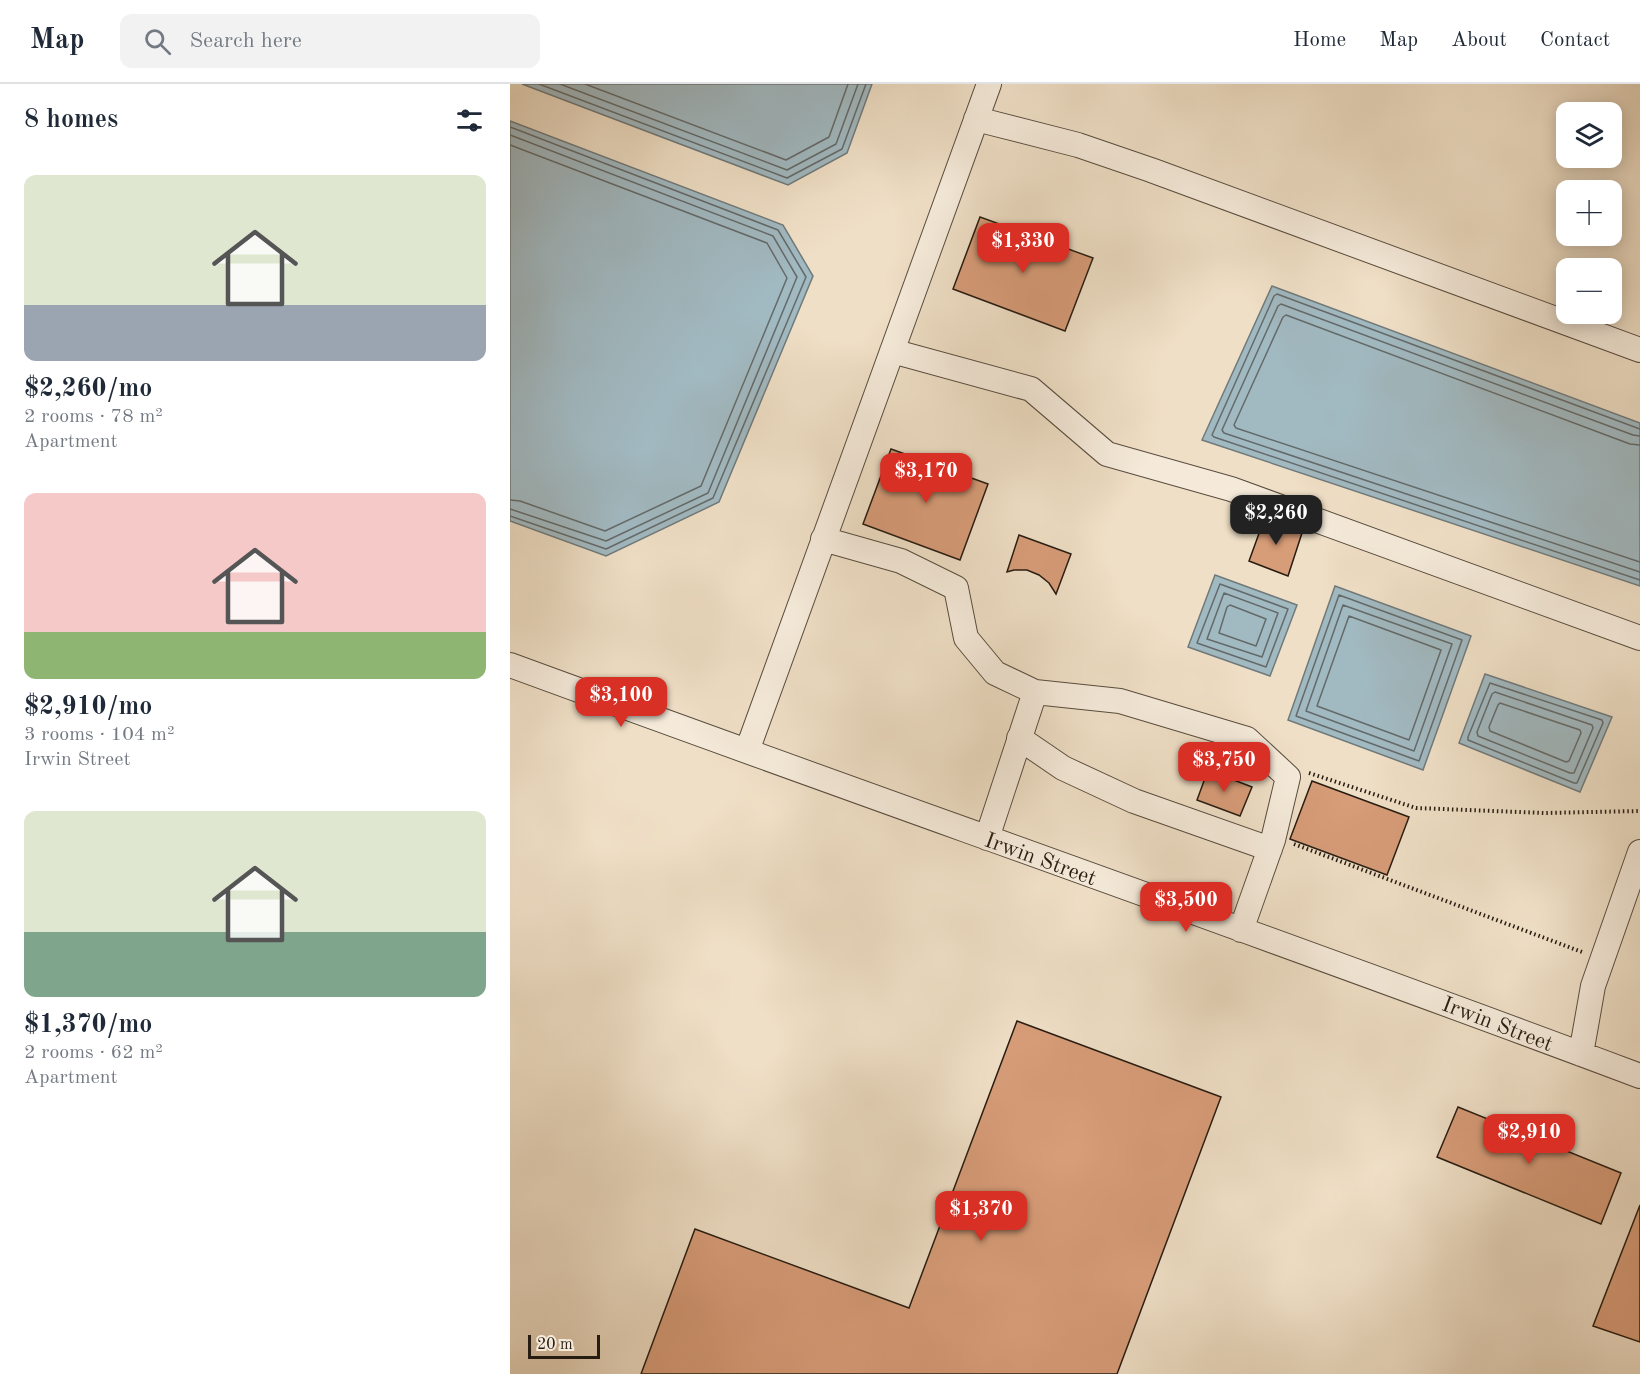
<!DOCTYPE html>
<meta charset="utf-8">
<style>
:root{--surface:#fff;--page:#f2f2f3;--text:#1f2937;--muted:#747a83;--line:#e0e1e3;--accent:#d93025}
body{margin:0;font-family:"Old Standard TT",serif;background:var(--page);color:var(--text);height:100vh;display:flex;flex-direction:column;font-size:22px;white-space:nowrap}
*{box-sizing:border-box;margin:0}
p{font-size:20px;color:var(--muted)}
.icon{flex:none;width:33px;height:33px;fill:none;stroke:currentColor;stroke-width:2;stroke-linecap:round;stroke-linejoin:round}
.map{position:relative;flex:1;overflow:hidden}
.side{display:flex;flex-direction:column;background:var(--surface);width:510px}
.side>*{flex:none}
.tools{position:absolute;left:1046px;top:18px;display:grid;gap:12px}
.tools a{display:grid;place-items:center;width:66px;height:66px;border-radius:12px;background:var(--surface);box-shadow:0 3px 15px #0003;font-size:30px}
.scale{position:absolute;left:18px;bottom:15px;width:72px;box-sizing:border-box;padding-left:6px;border:3px solid #271c12;border-top:0;font-size:16px;line-height:21px;white-space:nowrap;color:#271c12;-webkit-text-stroke:4px #f5eada;paint-order:stroke}
.price{position:absolute;translate:-50% -51px;padding:0 14px;border-radius:12px;background:var(--accent);color:#fff;font-size:20px;line-height:39px;filter:drop-shadow(0 2px 3px #0008)}
.price::after{content:'';position:absolute;left:50%;top:36px;width:18px;height:14px;margin-left:-9px;background:inherit;clip-path:polygon(0 0,100% 0,50% 100%)}
.price.active{background:#222;color:#fff}
ul{padding:0;list-style:none}
li{display:grid;align-content:center;gap:12px;height:318px;padding:0 24px}
li span{display:grid;place-items:center;height:186px;border-radius:12px;color:#555}
li>.icon{margin-inline-start:auto}
span .icon{width:108px;height:108px;fill:#fffc;stroke-width:1}
li b{font-size:26px}
h2{display:flex;justify-content:space-between;align-items:center;height:72px;padding:0 24px;font-size:26px}
header{display:flex;align-items:center;gap:36px;box-sizing:border-box;height:84px;padding:0 30px;background:var(--surface);border-bottom:2px solid var(--line)}
header strong{font-size:28px}
nav{display:flex;gap:33px;margin-inline-start:auto;font-size:21px}
.search{width:420px;height:54px;background:var(--page);display:flex;align-items:center;gap:15px;box-sizing:border-box;padding:0 21px;border-radius:12px;color:var(--muted);font-size:22px}
main{display:flex;flex:1;min-height:0}
.map>svg:first-child{display:block}
.water{fill:#a1b9c1;stroke:#707a7b;stroke-width:1.5}
.lines{fill:none;stroke-linecap:round;stroke-linejoin:round}
.shore{stroke:#646a6a;stroke-width:1.5}
.building{fill:#d79c78;stroke:#271c12;stroke-width:1.5}
.minor-casing{stroke:#594d3f;stroke-width:26}
.path{stroke:#271c12;stroke-width:4;stroke-dasharray:1.5 3;stroke-linecap:butt}
.minor{stroke:#f5eada;stroke-width:24}
.labels{text-anchor:middle;stroke-width:4.5;stroke-linejoin:round;paint-order:stroke}
.street-label{font-size:22px;fill:#271c12;stroke:#f5eada}
</style>
<header>
<strong>Map</strong>
<div class="search"><svg class="icon" aria-label="search" viewBox="0 0 24 24"><circle cx="10" cy="10" r="6"/><path d="M15 15l6 6"/></svg>Search here</div>
<nav><a>Home</a><a>Map</a><a>About</a><a>Contact</a></nav>
</header>
<main>
<section class="side">
<h2>8 homes<svg class="icon" aria-label="filters" viewBox="0 0 24 24"><path d="M4 7h16M4 17h16"/><circle cx="9" cy="7" r="2"/><circle cx="15" cy="17" r="2"/></svg></h2>
<ul>
<li><span style="background:linear-gradient(#dfe7d0 70%,#9aa5b1 0)"><svg class="icon" aria-label="home" viewBox="0 0 24 24"><path d="M3 11l9-7 9 7M6 9v11h12V9"/></svg></span><div><b>$2,260/mo</b><p>2 rooms · 78 m²</p><p>Apartment</p></div></li>
<li><span style="background:linear-gradient(#f6c9c9 75%,#8fb573 0)"><svg class="icon" aria-label="home" viewBox="0 0 24 24"><path d="M3 11l9-7 9 7M6 9v11h12V9"/></svg></span><div><b>$2,910/mo</b><p>3 rooms · 104 m²</p><p>Irwin Street</p></div></li>
<li><span style="background:linear-gradient(#dfe7d0 65%,#7fa58c 0)"><svg class="icon" aria-label="home" viewBox="0 0 24 24"><path d="M3 11l9-7 9 7M6 9v11h12V9"/></svg></span><div><b>$1,370/mo</b><p>2 rooms · 62 m²</p><p>Apartment</p></div></li>
</ul>
</section>
<div class="map">
<svg width="1130" height="1290" viewBox="0 0 1130 1290">
<rect width="100%" height="100%" fill="#efdfc6"/>
<filter id="stains"><feTurbulence type="fractalNoise" baseFrequency=".00333" numOctaves="4"/><feColorMatrix values="0 0 0 0 .2 0 0 0 0 .09 0 0 0 0 .02 0 0 0 .5 -.17"/></filter>
<radialGradient id="worn" r=".72"><stop offset=".6" stop-color="#630" stop-opacity="0"/><stop offset="1" stop-color="#630" stop-opacity=".3"/></radialGradient>
<path class="water" d="M12,0H362L337,69L278,101Z
M0,37L273,141L303,192L209,418L96,472L0,437Z
M762,202L1130,339V502L692,356Z
M705,491L787,521L760,592L678,563Z
M825,502L961,552L913,686L778,636Z
M975,590L1102,633L1070,708L949,659Z"/>
<g class="lines">
<path class="shore" d="M29,0L277,94L332,65L356,0
M50,0L277,86L326,60L348,0
M75,0L276,76L319,53L338,0
M0,43L268,146L296,193L203,414L96,465L0,432
M0,51L263,152L287,193L198,409L96,457L0,425
M0,61L257,159L277,194L191,402L95,447L10,417L0,416
M1130,345L767,210L764,212L702,351L704,353L1130,496
M1130,352L1123,351L771,220L768,222L712,346L714,349L1130,488
M1130,361L1120,360L776,231L773,233L724,341L726,344L1130,478
M710,500L778,525L756,583L687,559Z
M714,509L768,529L752,573L697,555Z
M829,511L952,556L909,677L786,632Z
M720,521L756,535L746,562L709,549L717,523Z
M833,521L942,560L904,667L796,627Z
M839,532L931,566L899,656L807,622Z
M980,599L1092,636L1093,639L1067,699H1064L958,656V653Z
M985,608L1082,641L1083,644L1064,689H1060L968,652L967,648L982,610Z
M990,619L1070,646L1071,649L1059,677L1056,678L980,647L979,643L988,621Z"/>
</g>
<path class="building" d="M470,133L583,174L555,247L443,205Z
M381,365L478,400L450,476L353,440Z
M755,433L793,446L778,492L739,477Z
M509,451L561,470L546,510L539,499L529,491L517,486H504L497,488Z
M698,686L742,703L730,732L687,716Z
M802,697L899,733L877,791L780,755Z
M507,937L711,1013L607,1290H131L185,1145L399,1224Z
M948,1023L1111,1089L1091,1140L927,1073Z
M1130,1121V1258L1083,1242Z"/>
<g class="lines">
<defs>
<path id="minor" d="M466,35L568,61L641,86L1130,266
M382,267L521,305L597,370L721,405L1130,554
M313,455L391,477L446,504L456,554L485,589L525,608L610,617L737,655L778,693L763,756L731,846
M0,581C376,719 755,851 1130,992
M509,654L553,684L624,717L760,765
M237,667L479,0
M477,754L525,608
M1071,970L1083,902L1130,768"/>
</defs>
<use href="#minor" class="minor-casing"/>
<path class="path" d="M799,689L906,724L1035,729L1130,727
M784,760L1072,868"/>
<use href="#minor" class="minor"/>
</g>
<g class="labels">
<g class="street-label">
<text transform="translate(531 774) rotate(20)" y="8">Irwin Street</text>
<text transform="translate(988 939) rotate(21)" y="8">Irwin Street</text>
</g>
</g>
<rect width="100%" height="100%" filter="url(#stains)"/>
<rect width="100%" height="100%" fill="url(#worn)"/>
</svg>
<div class="tools">
<a><svg class="icon" aria-label="layers" viewBox="0 0 24 24"><path d="M12 4l9 5-9 5-9-5zM3 14l9 5 9-5"/></svg></a>
<a>+</a>
<a>−</a>
</div>
<div class="scale">20 m</div>
<b class="price" style="left:513px;top:190px">$1,330</b>
<b class="price" style="left:416px;top:420px">$3,170</b>
<b class="price active" style="left:766px;top:462px">$2,260</b>
<b class="price" style="left:111px;top:644px">$3,100</b>
<b class="price" style="left:714px;top:709px">$3,750</b>
<b class="price" style="left:676px;top:849px">$3,500</b>
<b class="price" style="left:1019px;top:1081px">$2,910</b>
<b class="price" style="left:471px;top:1158px">$1,370</b>
</div>
</main>
